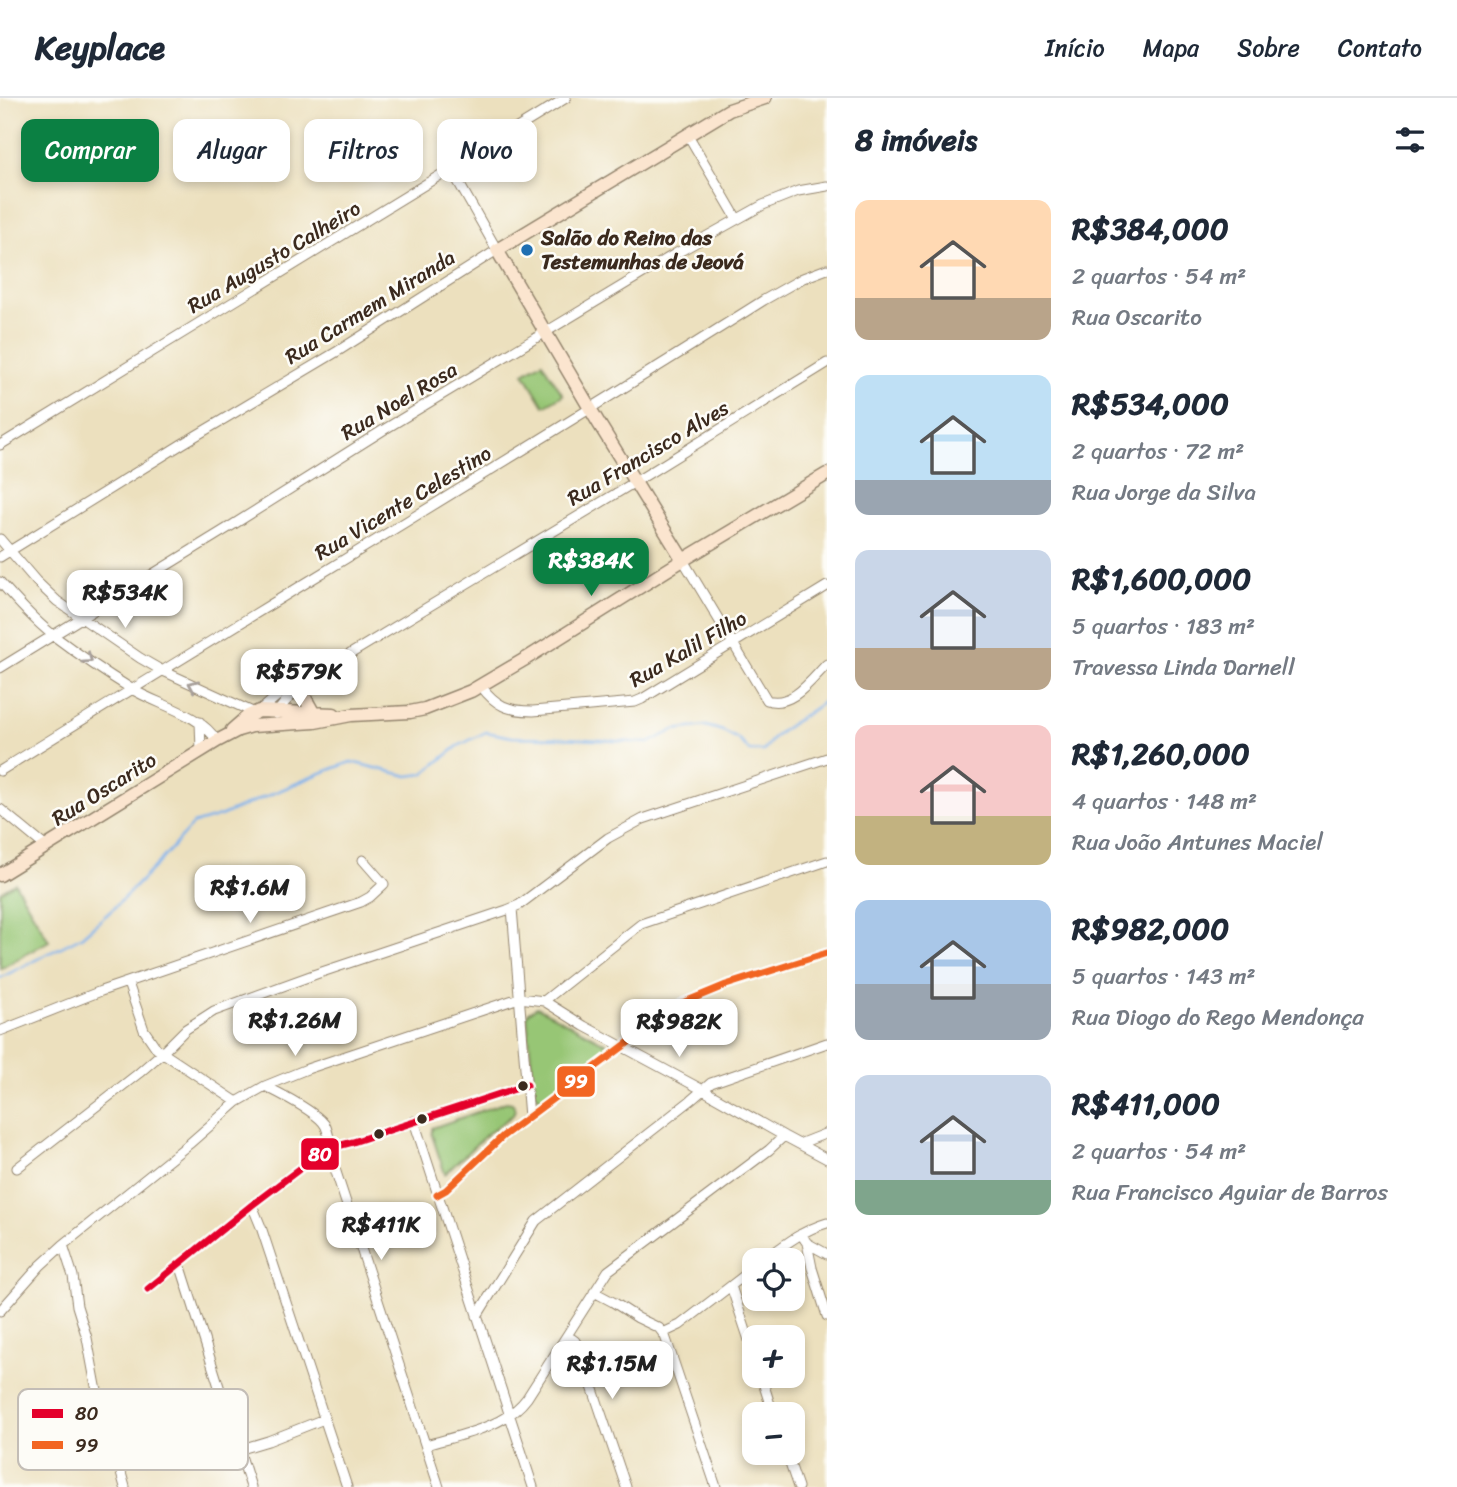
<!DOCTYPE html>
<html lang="pt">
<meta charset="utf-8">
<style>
:root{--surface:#fff;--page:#f2f2f3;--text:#1f2937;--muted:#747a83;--line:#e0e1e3;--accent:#0b8043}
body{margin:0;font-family:Sriracha,sans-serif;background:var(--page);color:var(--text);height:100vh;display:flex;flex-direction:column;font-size:26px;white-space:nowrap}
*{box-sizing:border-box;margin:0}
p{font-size:23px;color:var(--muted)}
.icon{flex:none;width:38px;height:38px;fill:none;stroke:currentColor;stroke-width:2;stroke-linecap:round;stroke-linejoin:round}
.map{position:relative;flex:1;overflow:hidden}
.side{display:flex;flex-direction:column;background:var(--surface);width:630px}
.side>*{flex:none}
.guide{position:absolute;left:21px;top:21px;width:665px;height:63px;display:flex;gap:14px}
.tools{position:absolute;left:742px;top:1150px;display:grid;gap:14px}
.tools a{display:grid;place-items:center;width:63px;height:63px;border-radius:14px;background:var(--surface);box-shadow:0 4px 10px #0003;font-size:35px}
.price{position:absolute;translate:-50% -60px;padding:0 16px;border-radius:14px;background:#fff;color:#222;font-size:23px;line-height:46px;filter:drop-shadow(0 2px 4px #0008)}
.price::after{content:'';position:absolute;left:50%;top:42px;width:21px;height:16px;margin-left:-10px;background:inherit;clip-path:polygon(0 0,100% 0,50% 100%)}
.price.active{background:var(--accent);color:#fff}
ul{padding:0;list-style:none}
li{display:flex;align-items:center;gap:21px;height:175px;padding:0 28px}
li span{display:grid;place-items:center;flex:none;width:196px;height:140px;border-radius:14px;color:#555}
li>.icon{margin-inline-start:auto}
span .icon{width:84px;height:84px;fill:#fffc;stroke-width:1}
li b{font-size:30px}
h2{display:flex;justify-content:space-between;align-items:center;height:84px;padding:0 28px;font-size:30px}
.chip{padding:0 24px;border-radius:14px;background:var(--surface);box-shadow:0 4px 10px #0003;font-size:24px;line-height:63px}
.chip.active{background:var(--accent);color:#fff}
header{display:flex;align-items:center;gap:42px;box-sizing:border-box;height:98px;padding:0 35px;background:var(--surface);border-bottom:2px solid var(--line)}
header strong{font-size:33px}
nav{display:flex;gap:38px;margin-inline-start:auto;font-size:24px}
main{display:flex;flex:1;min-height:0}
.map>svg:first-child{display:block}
.green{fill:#97c675;stroke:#69784a;stroke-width:2}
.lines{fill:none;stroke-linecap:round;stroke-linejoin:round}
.stream{stroke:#7fb2ec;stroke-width:2.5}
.street-casing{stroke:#94856e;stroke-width:11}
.secondary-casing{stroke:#94856e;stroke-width:15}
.street{stroke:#fff;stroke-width:9}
.secondary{stroke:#fbe5cf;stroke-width:12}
.bus-1-casing{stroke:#fdfcf7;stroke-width:12}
.bus-2-casing{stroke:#fdfcf7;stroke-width:12}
.bus-1{stroke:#e4002b;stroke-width:7}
.bus-2{stroke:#f26522;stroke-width:7}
.oneway{stroke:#a79f9a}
.poi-dot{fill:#1f6fb2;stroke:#fdfcf7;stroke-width:2.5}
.bus-dot{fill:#3b2a1e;stroke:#fdfcf7;stroke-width:2.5}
.labels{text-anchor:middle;stroke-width:5;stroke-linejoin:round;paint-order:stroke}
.poi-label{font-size:21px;font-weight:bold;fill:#3b2a1e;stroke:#fdfcf7;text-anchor:start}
.street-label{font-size:21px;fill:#3b2a1e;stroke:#fdfcf7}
.key{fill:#fdfcf7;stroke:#c3bdb6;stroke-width:2}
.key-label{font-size:19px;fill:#3b2a1e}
.line-badge{stroke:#fdfcf7;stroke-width:2.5}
.badge-label{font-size:19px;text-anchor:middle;font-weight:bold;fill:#fff}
</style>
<header>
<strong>Keyplace</strong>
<nav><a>Início</a><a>Mapa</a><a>Sobre</a><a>Contato</a></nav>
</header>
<main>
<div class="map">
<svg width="827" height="1389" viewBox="0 0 827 1389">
<rect width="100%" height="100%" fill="#fdfcf7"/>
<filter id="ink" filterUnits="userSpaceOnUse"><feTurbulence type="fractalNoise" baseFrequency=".0143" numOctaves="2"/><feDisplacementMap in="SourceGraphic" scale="14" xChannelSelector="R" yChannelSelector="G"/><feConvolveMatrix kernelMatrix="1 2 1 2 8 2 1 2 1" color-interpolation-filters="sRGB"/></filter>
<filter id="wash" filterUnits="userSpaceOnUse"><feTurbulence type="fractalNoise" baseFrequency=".00686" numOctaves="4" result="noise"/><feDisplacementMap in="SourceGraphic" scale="28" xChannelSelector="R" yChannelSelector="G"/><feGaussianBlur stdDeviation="1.57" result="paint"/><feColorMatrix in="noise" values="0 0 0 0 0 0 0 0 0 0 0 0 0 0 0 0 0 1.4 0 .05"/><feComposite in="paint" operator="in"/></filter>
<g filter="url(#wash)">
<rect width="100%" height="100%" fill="#ece0be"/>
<path class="green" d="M542,264L563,297L544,308L524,275Z
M15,785L49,843L0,871V794Z
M537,909L607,946L609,949L607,956L545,1001L537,999L534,994L527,918L529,914Z
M506,1004L512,1005C516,1009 515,1012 513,1017L487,1036L445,1076L432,1037V1030Z"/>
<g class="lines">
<path class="stream" d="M0,880L81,839L112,812L162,761L193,726L220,718L321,675L351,664L408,678L423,676L458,648L486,634L512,639L564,640L649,645L674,632L706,628L723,633L738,641L750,653H764C778,629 806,619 827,601"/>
</g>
</g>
<g filter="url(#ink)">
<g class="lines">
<defs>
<path id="street" d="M688,37L737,121
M0,347L566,0
M0,441L36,483L57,503L140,560L161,572L255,615
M0,459L182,346L338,253L497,152L451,71
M683,462L767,602C792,610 811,582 827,566
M0,484C17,503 34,522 54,538C78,556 104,574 130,590C157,607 200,615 217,643
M0,570L231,428L385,331L675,156L763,107L798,93L827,88
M481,588C496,608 508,613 533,613L635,604L642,601L827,488
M259,614C275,599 287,589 307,582L635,384L827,265
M276,616L285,604L304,585
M200,624L201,652
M0,673C254,515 511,362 764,202L803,180L827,171
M0,711L46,749
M512,810L529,1019
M128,885L144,932L157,951L237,1004
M544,903L641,826L827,763
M0,933L101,893L361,804L370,799L384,786L363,762
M265,988C279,995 321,1016 326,1029C331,1042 332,1060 336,1074L439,1389
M414,1023L533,1389
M799,1046L827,1035
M17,1070L139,975L162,955L186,931L214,913L316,876L507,812L519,807L608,740L643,721L827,660
M437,1097L446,1092L503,1038L680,906L726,887L827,855
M252,1107L261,1129L347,1389
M801,1136L807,1145L812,1170L827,1218
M807,1145L827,1156
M63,1147L73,1178L77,1208L87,1240L96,1288L125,1389
M764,1162C784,1147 803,1132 827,1125
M180,1166L251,1389
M731,1188L754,1257
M148,1191L252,1107L318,1057L330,1050L353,1044L527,987
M594,1194L613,1204L638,1220L659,1230L665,1238L716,1389
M0,1213L40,1168L63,1147L189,1046L237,1004L265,988L307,971L519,900L544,903L584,928L703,992L784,1038L827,1061
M477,1218L536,1123L690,1003L711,985L827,945
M663,1235L680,1227L754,1170
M568,1238L575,1243L580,1253L626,1389
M761,1278L773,1316
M426,1347C459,1337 505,1330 527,1300L608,1173L769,1052L784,1038
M238,1352L268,1343L324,1321
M786,1354L798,1389"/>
<path id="secondary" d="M683,462L598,324L497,152L729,12L765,0
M304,585V598L313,614
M232,632L248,618L259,613L334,616
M0,777L217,643L238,632L252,628L315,624L351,617L410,614L425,611L471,593L527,560L683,462L827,376"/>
</defs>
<use href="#street" class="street-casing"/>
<use href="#secondary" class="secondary-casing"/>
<use href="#street" class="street"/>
<use href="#secondary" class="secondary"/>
<defs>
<path id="bus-1" d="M148,1191L252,1107L318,1057L330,1050L353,1044L527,987"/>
<path id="bus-2" d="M437,1097L446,1092L503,1038L680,906L726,887L827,855"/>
</defs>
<use href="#bus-1" class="bus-1-casing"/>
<use href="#bus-2" class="bus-2-casing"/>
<use href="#bus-1" class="bus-1"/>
<use href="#bus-2" class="bus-2"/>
</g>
<defs><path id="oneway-chevron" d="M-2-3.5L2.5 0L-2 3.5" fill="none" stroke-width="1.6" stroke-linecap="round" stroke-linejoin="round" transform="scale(1.75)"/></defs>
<g class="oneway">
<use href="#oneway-chevron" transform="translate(88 561) rotate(34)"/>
<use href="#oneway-chevron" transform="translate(193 587) rotate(-156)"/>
</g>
</g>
<circle class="poi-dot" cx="527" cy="152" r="7"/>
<g class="bus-dot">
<circle cx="523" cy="988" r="6"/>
<circle cx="422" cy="1021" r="6"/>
<circle cx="379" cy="1036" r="6"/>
</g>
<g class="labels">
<g class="poi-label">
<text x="541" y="147">Salão do Reino das<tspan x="541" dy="24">Testemunhas de Jeová</tspan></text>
</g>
<g class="street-label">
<text transform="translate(274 159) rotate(-31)" y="7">Rua Augusto Calheiro</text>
<text transform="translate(370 209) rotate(-32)" y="7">Rua Carmem Miranda</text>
<text transform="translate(399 303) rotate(-31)" y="7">Rua Noel Rosa</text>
<text transform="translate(648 355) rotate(-31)" y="7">Rua Francisco Alves</text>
<text transform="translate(403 405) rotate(-31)" y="7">Rua Vicente Celestino</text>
<text transform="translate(688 551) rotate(-30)" y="7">Rua Kalil Filho</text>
<text transform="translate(104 691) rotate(-32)" y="7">Rua Oscarito</text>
</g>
</g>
<rect x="18" y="1291" width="230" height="81" rx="10" class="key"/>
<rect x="32" y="1311" width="31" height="9" fill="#e4002b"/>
<rect x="32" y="1343" width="31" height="8" fill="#f26522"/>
<g class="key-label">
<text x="75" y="1322">80</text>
<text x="75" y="1354">99</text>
</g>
<g class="line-badge">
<rect x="556" y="967" width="40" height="33" rx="7" fill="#f26522"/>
<rect x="300" y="1039" width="40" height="34" rx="7" fill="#e4002b"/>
</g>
<g class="badge-label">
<text x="576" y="990">99</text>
<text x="320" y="1063">80</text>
</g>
</svg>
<div class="tools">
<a><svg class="icon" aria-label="locate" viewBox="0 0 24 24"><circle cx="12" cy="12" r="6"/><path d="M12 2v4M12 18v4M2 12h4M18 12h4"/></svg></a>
<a>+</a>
<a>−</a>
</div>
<b class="price active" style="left:591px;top:500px">R$384K</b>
<b class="price" style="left:125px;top:532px">R$534K</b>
<b class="price" style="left:299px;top:611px">R$579K</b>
<b class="price" style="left:250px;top:827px">R$1.6M</b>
<b class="price" style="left:295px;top:960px">R$1.26M</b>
<b class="price" style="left:679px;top:961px">R$982K</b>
<b class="price" style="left:381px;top:1164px">R$411K</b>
<b class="price" style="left:612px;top:1303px">R$1.15M</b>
<div class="guide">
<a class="chip active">Comprar</a>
<a class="chip">Alugar</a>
<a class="chip">Filtros</a>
<a class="chip">Novo</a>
</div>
</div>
<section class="side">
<h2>8 imóveis<svg class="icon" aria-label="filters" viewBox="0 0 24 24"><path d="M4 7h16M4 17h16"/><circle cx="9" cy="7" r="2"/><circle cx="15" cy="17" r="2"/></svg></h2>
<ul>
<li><span style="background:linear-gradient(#ffd9b3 70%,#b9a48a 0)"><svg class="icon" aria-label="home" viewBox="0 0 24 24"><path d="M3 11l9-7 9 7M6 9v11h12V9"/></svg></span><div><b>R$384,000</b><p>2 quartos · 54 m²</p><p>Rua Oscarito</p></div></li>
<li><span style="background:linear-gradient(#bfe0f5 75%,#9aa5b1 0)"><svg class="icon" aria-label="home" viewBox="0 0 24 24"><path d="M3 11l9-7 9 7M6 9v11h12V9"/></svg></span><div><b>R$534,000</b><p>2 quartos · 72 m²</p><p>Rua Jorge da Silva</p></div></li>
<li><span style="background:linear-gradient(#c9d6e8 70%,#b9a48a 0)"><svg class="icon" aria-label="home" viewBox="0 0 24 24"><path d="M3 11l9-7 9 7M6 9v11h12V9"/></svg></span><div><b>R$1,600,000</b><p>5 quartos · 183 m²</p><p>Travessa Linda Darnell</p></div></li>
<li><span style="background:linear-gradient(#f6c9c9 65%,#c2b280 0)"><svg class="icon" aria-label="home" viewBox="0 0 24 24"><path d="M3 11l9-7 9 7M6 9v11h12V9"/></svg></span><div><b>R$1,260,000</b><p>4 quartos · 148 m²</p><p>Rua João Antunes Maciel</p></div></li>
<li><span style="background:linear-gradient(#a9c7e8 60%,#9aa5b1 0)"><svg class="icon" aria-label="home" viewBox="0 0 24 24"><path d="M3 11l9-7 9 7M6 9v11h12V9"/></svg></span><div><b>R$982,000</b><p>5 quartos · 143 m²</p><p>Rua Diogo do Rego Mendonça</p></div></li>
<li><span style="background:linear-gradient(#c9d6e8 75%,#7fa58c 0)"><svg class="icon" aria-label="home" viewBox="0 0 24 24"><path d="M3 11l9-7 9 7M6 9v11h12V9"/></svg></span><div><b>R$411,000</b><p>2 quartos · 54 m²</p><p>Rua Francisco Aguiar de Barros</p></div></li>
</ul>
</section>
</main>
